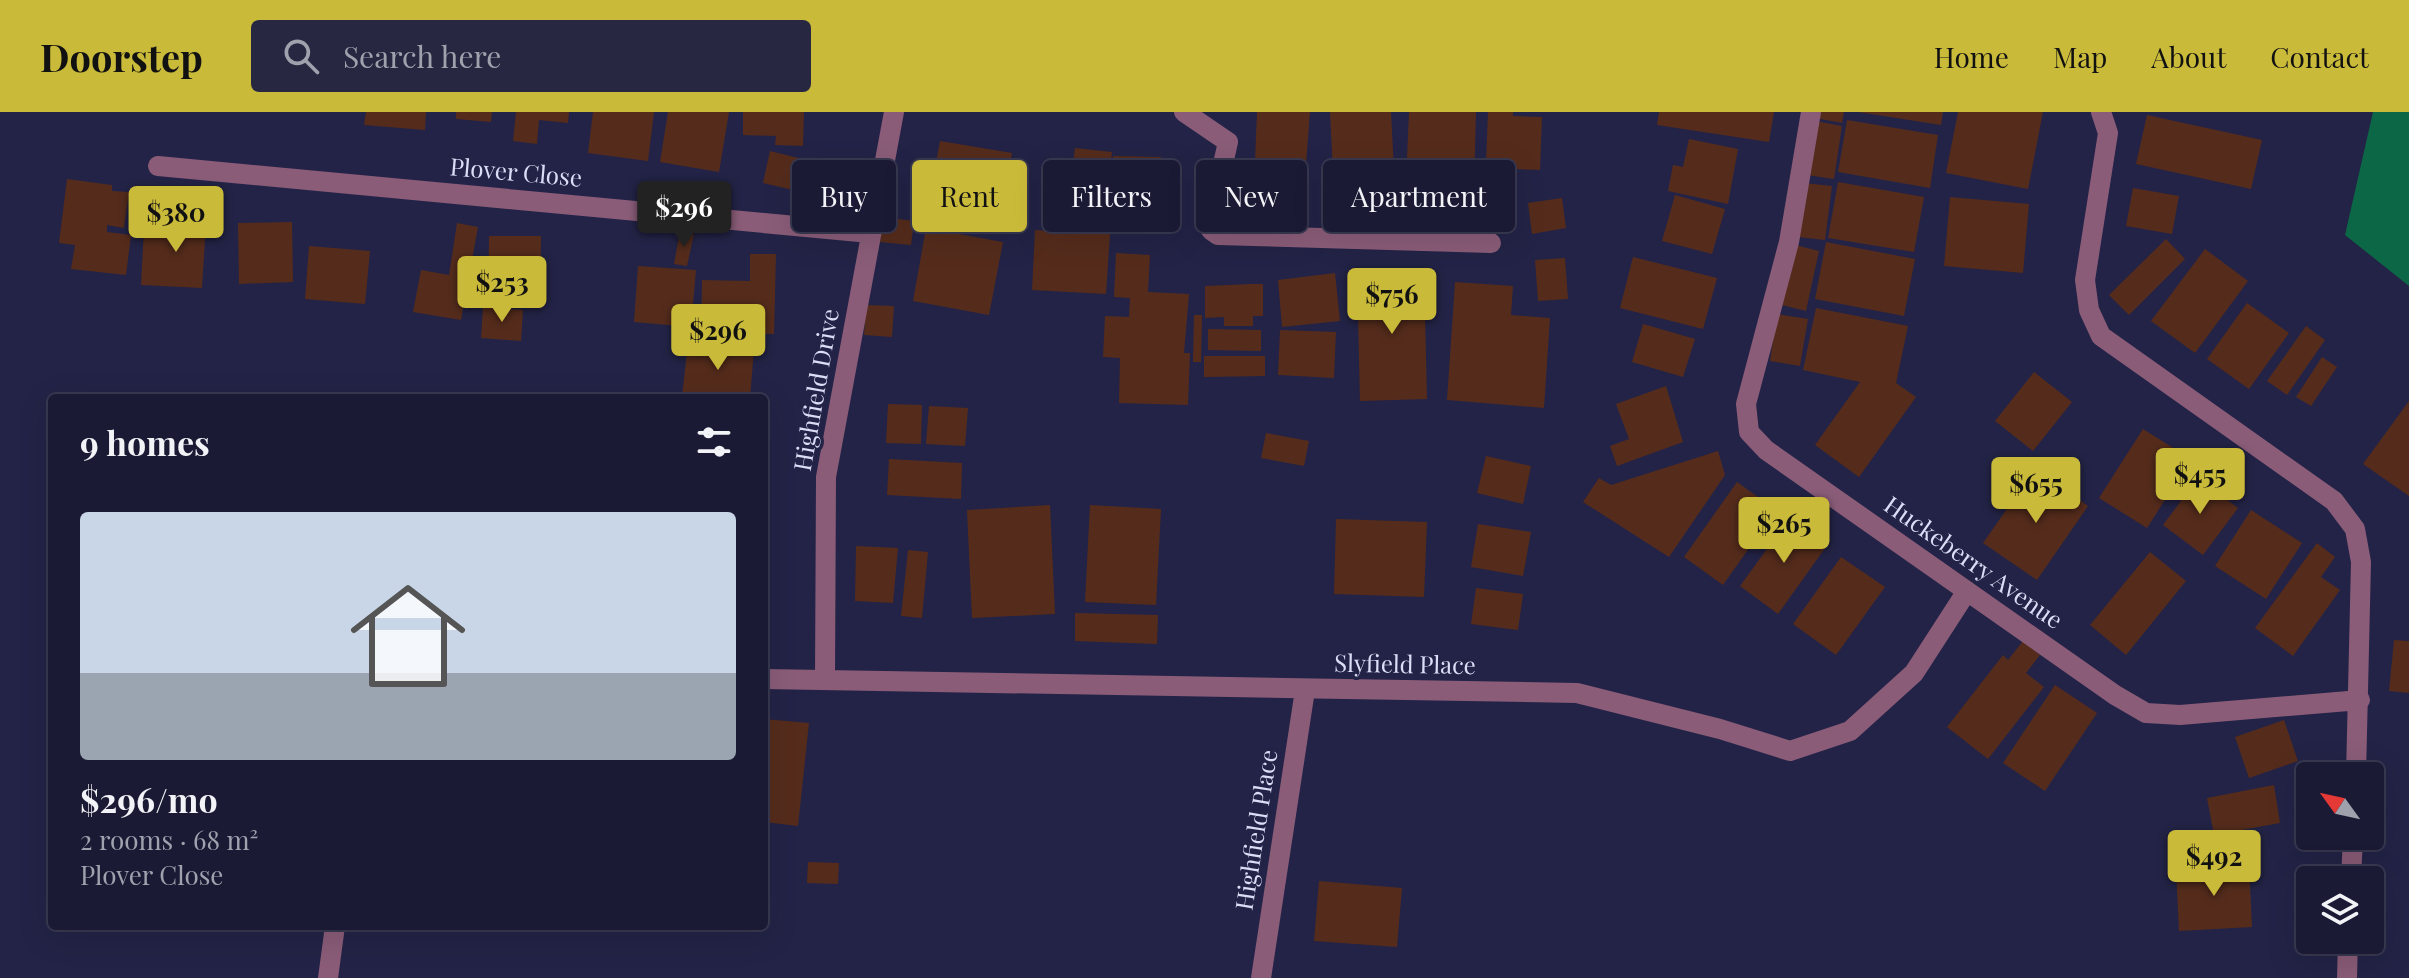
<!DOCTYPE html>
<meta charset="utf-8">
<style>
:root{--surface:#1a1a35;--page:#272741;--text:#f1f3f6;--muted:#9fa1ad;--line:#383850;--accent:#caba3a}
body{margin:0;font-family:"Playfair Display",serif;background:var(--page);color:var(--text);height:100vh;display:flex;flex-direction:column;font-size:30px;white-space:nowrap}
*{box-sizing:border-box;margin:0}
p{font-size:26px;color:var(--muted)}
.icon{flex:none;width:44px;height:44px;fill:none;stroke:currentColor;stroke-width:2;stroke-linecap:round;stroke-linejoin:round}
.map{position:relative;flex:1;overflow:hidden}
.sheet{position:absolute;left:48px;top:282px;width:720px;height:536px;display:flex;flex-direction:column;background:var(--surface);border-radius:8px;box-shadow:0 8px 32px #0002,0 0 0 2px var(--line)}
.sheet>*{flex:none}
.top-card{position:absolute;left:792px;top:48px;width:760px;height:72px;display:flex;gap:16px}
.needle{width:52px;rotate:303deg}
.buttons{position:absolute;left:2296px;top:650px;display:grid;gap:16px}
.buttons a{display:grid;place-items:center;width:88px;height:88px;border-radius:8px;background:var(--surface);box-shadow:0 8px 32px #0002,0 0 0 2px var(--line);font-size:40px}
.price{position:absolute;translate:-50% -68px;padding:0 18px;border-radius:8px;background:var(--accent);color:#111;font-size:26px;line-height:52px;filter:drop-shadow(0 2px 4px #0008)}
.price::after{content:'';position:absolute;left:50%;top:48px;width:24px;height:18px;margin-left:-12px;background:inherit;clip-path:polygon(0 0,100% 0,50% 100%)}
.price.on{background:#222;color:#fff}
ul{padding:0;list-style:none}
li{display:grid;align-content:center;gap:16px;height:424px;padding:0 32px}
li+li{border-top:2px solid var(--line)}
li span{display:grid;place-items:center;height:248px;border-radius:8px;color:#555}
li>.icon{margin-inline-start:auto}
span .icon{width:144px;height:144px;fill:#fffc;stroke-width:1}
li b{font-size:34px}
h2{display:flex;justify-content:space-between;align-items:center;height:96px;padding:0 32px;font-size:34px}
.chip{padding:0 28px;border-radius:8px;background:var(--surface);box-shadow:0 8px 32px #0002,0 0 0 2px var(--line);font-size:28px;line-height:72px}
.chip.on{background:var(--accent);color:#111}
header{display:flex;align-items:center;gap:48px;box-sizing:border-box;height:112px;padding:0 40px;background:var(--accent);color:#111}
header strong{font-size:38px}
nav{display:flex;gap:44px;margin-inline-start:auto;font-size:28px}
.search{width:560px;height:72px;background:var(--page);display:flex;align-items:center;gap:20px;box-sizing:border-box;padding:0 28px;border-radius:8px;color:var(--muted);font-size:30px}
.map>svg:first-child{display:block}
.forest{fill:#0c6746}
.building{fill:#552c1c}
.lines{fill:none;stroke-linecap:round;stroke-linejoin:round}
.minor{stroke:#8a5c78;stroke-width:20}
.labels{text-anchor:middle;stroke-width:7;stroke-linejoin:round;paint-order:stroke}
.street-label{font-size:24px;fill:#dbddf6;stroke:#232347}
</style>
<header>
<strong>Doorstep</strong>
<div class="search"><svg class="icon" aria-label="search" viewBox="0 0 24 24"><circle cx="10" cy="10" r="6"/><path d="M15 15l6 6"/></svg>Search here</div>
<nav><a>Home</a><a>Map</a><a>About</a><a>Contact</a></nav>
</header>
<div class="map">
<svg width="2409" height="866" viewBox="0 0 2409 866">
<rect width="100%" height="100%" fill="#232347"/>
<path class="forest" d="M2373,0H2409V174L2345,123Z"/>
<path class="building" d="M366,0H426L425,18L364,13Z
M456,0H492L491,10L456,7Z
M516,0H569L568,11L539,8L537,32L513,29Z
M593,0H654L648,49L588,41Z
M668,0H729L719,60L660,50Z
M743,0H804L803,34L775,33L776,24L743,23Z
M1257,0H1310L1306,52L1255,49Z
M1330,0H1391L1394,58L1333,61Z
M1409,0H1476L1474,77L1444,76V61L1434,60L1433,71L1406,70Z
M1488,0H1513V4L1542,5L1540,58L1514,57L1513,77L1485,76Z
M1659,0H1774L1769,30L1657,13Z
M1816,0H1844L1842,11L1815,6Z
M1858,0H1943L1941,13Z
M1958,0H2043L2028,77L1946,61Z
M2147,3L2262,28L2251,77L2136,52Z
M1847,8L1938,23L1930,76L1838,60Z
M1815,9L1842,14L1834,67L1807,63Z
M1689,27L1738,37L1728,92L1668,79L1673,53L1683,55Z
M940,29L1012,41L1002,95L930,82Z
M1075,36L1112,40L1105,105L1067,101Z
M770,39L814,50L806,81L763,71Z
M1113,44L1161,45L1159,119L1111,117Z
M1259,63H1306V93H1259Z
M67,67L112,73V79L129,80L124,116L107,113V120L131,123L126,163L71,157L75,133L59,131Z
M1838,70L1924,85L1914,140L1828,126Z
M1804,71L1832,74L1825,128L1798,125Z
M2133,76L2179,84L2172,122L2126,114Z
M1675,83L1725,97L1712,142L1662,129Z
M1950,85L2029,92L2023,161L1944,154Z
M1562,86L1566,116L1532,122L1528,91Z
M188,94L207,95L202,176L141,173L144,116L187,119Z
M883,105L914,109L911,133L880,130Z
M292,110L293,170L239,172L238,111Z
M457,111L478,115L461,208L413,200L421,158L449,163Z
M926,116L1003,130L989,203L913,189Z
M1035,118L1110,122L1106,182L1032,178Z
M680,119L694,122L687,154L674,152Z
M489,124H541L540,189L488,188Z
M2166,127L2185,147L2129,203L2109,183Z
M1826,130L1915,147L1904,204L1815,187Z
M1795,133L1819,139L1806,199L1782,193Z
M309,134L370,139L365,192L305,187Z
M2205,137L2248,169L2195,241L2151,209Z
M1116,141L1150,143L1148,180L1189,182L1184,241H1190L1188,293L1119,291L1120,246L1103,245L1105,204L1129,205L1130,186L1114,185Z
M750,142H776L774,222L701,221L702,168L750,169Z
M1633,145L1717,166L1703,217L1620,196Z
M1565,146L1568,187L1538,189L1535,148Z
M638,154L696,158L691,215L634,210Z
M1424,160L1427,287L1360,289L1357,162Z
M1335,161L1340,209L1282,215L1278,168Z
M1455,170L1513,174L1511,203L1550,206L1544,296L1447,288Z
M1251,172H1263V204H1253V214H1224V205L1205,206V174Z
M2247,191L2289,221L2249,277L2207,247Z
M866,193L894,194L892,225L864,223Z
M483,195L523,198L521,229L481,226Z
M1816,196L1908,214L1896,271L1916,285L1859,365L1815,333L1860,270L1803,258Z
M1777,202L1808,207L1800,254L1770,249Z
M1194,203H1202L1201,250H1193Z
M1643,212L1695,227L1683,265L1632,250Z
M2306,214L2325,228L2287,283L2267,269Z
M1208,217L1261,218V239L1208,238Z
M1280,218L1336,220L1334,266L1278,263Z
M688,231L754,237L750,286L682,284Z
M1204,244H1265V264L1204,265Z
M2322,245L2337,255L2311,294L2296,285Z
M2034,260L2072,290L2033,339L1995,309Z
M1666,274L1683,330L1617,354L1610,334L1629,327L1616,292Z
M2409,289V384L2363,352Z
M888,292L922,293L921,332L886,331Z
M929,294L968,296L965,334L926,332Z
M2143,317L2191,347L2147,416L2099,386Z
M1266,321L1309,329L1304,354L1261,346Z
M1718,339L1725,363L1669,445L1583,390L1599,366L1611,373Z
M1486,344L1531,354L1523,392L1477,381Z
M889,347L962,351L961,387L887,383Z
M2035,357L2088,394L2037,468L1983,431Z
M2198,366L2238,396L2203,443L2163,413Z
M1737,370L1776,398L1723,473L1684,445Z
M1050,393L1055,502L972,506L967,398Z
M1090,393L1161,397L1156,493L1085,490Z
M2251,398L2302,431L2266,487L2215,454Z
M1791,404L1828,432L1778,502L1740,474Z
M1336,407L1427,410L1424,485L1334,482Z
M1478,412L1531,420L1523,464L1471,455Z
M2317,431L2335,445L2321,465L2340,478L2293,544L2255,516Z
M856,434L898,436L893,491L855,489Z
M908,438L928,440L922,506L901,504Z
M2150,440L2186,469L2126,543L2090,513Z
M1841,445L1885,475L1836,543L1793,512Z
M1476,476L1523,482L1518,518L1471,512Z
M1075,501L1158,503L1157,532L1075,529Z
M2394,528L2409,529V581L2389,579Z
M2023,529L2040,543L2026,561L2044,575L1988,647L1947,615L2003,543L2008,548Z
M2055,573L2097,601L2045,679L2003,651Z
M764,607L809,611L798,714L764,710Z
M2284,608L2298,649L2249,666L2235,625Z
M2274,673L2280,711L2214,723L2207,686Z
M808,750L839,751L838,772L807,771Z
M2249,752L2252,815L2179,819L2176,757Z
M1319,769L1402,776L1397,835L1314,829Z"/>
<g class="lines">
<path class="minor" d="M1184,0L1228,30L1210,109L1211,118L1218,123L1491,131
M1811,0L1789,130L1746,292L1749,320L1766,338L2115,583L2146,601L2180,603L2360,588
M2101,0L2108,21L2085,168L2089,198L2101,224L2334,389L2355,417L2361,450L2356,664
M158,54L870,121
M764,567L1577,581L1720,617L1790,639L1850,619L1914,561L1967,479
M825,568L826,365L894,0
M2351,768L2353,724
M328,866L335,814
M1261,866L1305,578
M2347,866L2348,828"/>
</g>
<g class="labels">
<g class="street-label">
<text transform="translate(516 61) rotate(5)" y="8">Plover Close</text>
<text transform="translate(817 278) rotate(-80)" y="8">Highfield Drive</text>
<text transform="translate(1973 451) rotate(35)" y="8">Huckeberry Avenue</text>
<text transform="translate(1405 553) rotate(1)" y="8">Slyfield Place</text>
<text transform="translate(1257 718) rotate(-81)" y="8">Highfield Place</text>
</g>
</g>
</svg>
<div class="buttons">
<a><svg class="needle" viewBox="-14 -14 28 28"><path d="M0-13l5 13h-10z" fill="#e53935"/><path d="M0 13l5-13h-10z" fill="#9fa1ad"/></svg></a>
<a><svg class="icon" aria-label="layers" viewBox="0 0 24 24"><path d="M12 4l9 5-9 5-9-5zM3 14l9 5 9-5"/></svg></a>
</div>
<b class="price on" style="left:684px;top:137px">$296</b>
<b class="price" style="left:176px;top:142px">$380</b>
<b class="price" style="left:502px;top:212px">$253</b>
<b class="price" style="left:1392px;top:224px">$756</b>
<b class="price" style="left:718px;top:260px">$296</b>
<b class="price" style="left:2200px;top:404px">$455</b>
<b class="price" style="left:2036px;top:413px">$655</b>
<b class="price" style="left:1784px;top:453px">$265</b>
<b class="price" style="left:2214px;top:786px">$492</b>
<div class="top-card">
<a class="chip">Buy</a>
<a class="chip on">Rent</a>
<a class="chip">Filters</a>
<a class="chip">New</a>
<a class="chip">Apartment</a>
</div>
<section class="sheet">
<h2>9 homes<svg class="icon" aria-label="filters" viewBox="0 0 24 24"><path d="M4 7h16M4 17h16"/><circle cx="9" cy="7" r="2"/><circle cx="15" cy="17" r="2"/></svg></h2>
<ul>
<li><span style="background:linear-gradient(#c9d6e8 65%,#9aa5b1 0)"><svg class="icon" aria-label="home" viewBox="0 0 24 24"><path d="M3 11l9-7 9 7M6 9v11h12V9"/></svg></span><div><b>$296/mo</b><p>2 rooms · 68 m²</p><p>Plover Close</p></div></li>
</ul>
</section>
</div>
